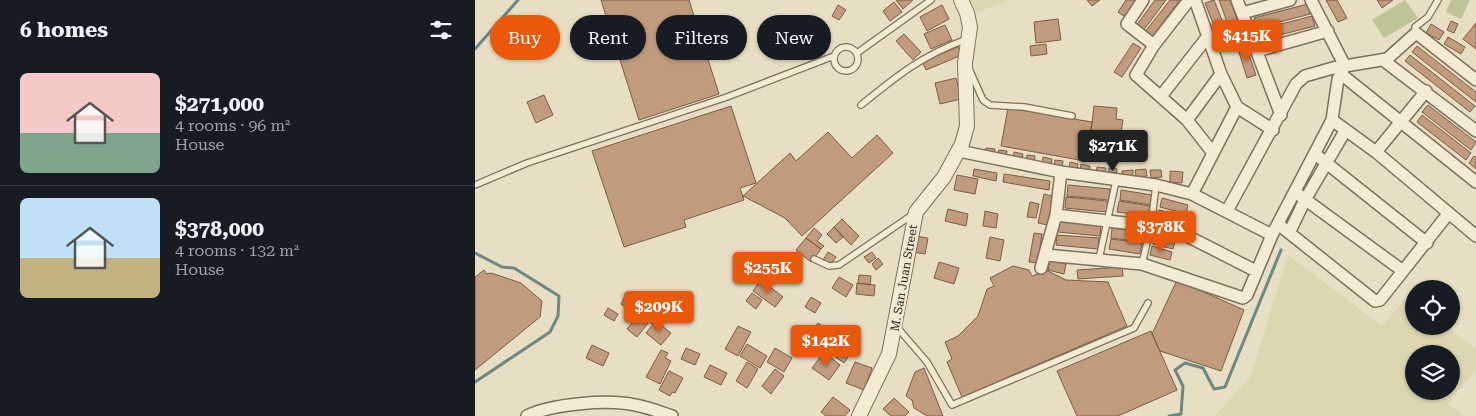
<!DOCTYPE html>
<meta charset="utf-8">
<style>
:root{--surface:#171b24;--page:#20242c;--text:#f1f3f6;--muted:#9ea1a6;--line:#363941;--accent:#ea580c}
body{margin:0;font-family:"Roboto Serif",serif;background:var(--page);color:var(--text);height:100vh;display:flex;flex-direction:column;font-size:19px;white-space:nowrap}
*{box-sizing:border-box;margin:0}
p{font-size:16px;color:var(--muted)}
.icon{flex:none;width:28px;height:28px;fill:none;stroke:currentColor;stroke-width:2;stroke-linecap:round;stroke-linejoin:round}
.map{position:relative;flex:1;overflow:hidden}
.sheet{display:flex;flex-direction:column;background:var(--surface);width:475px}
.sheet>*{flex:none}
.banner{position:absolute;left:15px;top:15px;width:475px;height:45px;display:flex;gap:10px}
.tools{position:absolute;left:930px;top:280px;display:grid;gap:10px}
.tools a{display:grid;place-items:center;width:55px;height:55px;border-radius:50%;background:var(--surface);box-shadow:0 1px 4px #0004;font-size:25px}
.price{position:absolute;translate:-50% -42px;padding:0 11px;border-radius:5px;background:var(--accent);color:#fff;font-size:16px;line-height:32px;filter:drop-shadow(0 1px 2px #0008)}
.price::after{content:'';position:absolute;left:50%;top:30px;width:15px;height:11px;margin-left:-8px;background:inherit;clip-path:polygon(0 0,100% 0,50% 100%)}
.price.active{background:#222;color:#fff}
ul{padding:0;list-style:none}
li{display:flex;align-items:center;gap:15px;height:125px;padding:0 20px}
li+li{border-top:1px solid var(--line)}
li span{display:grid;place-items:center;flex:none;width:140px;height:100px;border-radius:8px;color:#555}
li>.icon{margin-inline-start:auto}
span .icon{width:60px;height:60px;fill:#fffc;stroke-width:1}
li b{font-size:21px}
h2{display:flex;justify-content:space-between;align-items:center;height:60px;padding:0 20px;font-size:21px}
.chip{padding:0 18px;border-radius:22px;background:var(--surface);box-shadow:0 1px 4px #0004;font-size:18px;line-height:45px}
.chip.active{background:var(--accent);color:#fff}
main{display:flex;flex:1;min-height:0}
.map>svg:first-child{display:block}
.farmland{fill:#dcd6b1;fill-rule:evenodd}
.green{fill:#bec498}
.lines{fill:none;stroke-linecap:round;stroke-linejoin:round}
.stream{stroke:#6d8882;stroke-width:3}
.building{fill:#c19b7d;stroke:#7b5c45}
.service-casing{stroke:#7f705c;stroke-width:8}
.minor-casing{stroke:#7f705c;stroke-width:14}
.tertiary-casing{stroke:#7f705c;stroke-width:16}
.service{stroke:#f4ebd5;stroke-width:5.5}
.minor{stroke:#f4ebd5;stroke-width:11}
.tertiary{stroke:#f4ebd5;stroke-width:14}
.labels{text-anchor:middle;stroke-width:4.5;stroke-linejoin:round;paint-order:stroke}
.street-label{font-size:12px;fill:#31281e;stroke:#f0e8d1}
</style>
<main>
<section class="sheet">
<h2>6 homes<svg class="icon" aria-label="filters" viewBox="0 0 24 24"><path d="M4 7h16M4 17h16"/><circle cx="9" cy="7" r="2"/><circle cx="15" cy="17" r="2"/></svg></h2>
<ul>
<li><span style="background:linear-gradient(#f6c9c9 60%,#7fa58c 0)"><svg class="icon" aria-label="home" viewBox="0 0 24 24"><path d="M3 11l9-7 9 7M6 9v11h12V9"/></svg></span><div><b>$271,000</b><p>4 rooms · 96 m²</p><p>House</p></div></li>
<li><span style="background:linear-gradient(#bfe0f5 60%,#c2b280 0)"><svg class="icon" aria-label="home" viewBox="0 0 24 24"><path d="M3 11l9-7 9 7M6 9v11h12V9"/></svg></span><div><b>$378,000</b><p>4 rooms · 132 m²</p><p>House</p></div></li>
</ul>
</section>
<div class="map">
<svg width="1001" height="416" viewBox="0 0 1001 416">
<rect width="100%" height="100%" fill="#e8dec3"/>
<path class="farmland" d="M495,0H536L502,12Z
M813,255L907,326L932,297L939,302V326H971L1001,349V369L973,404L989,416H740L776,376ZM939,354H976V391H939Z"/>
<path class="green" d="M930,0L943,18L909,38L897,20Z
M976,0H995L986,19L971,12Z"/>
<g class="lines">
<path class="stream" d="M0,49L43,0
M0,253L27,267L39,268L84,296L83,316L75,332L0,382
M694,416L706,414L708,386L700,370L710,363L728,368L739,389L750,387L806,250"/>
</g>
<path class="building" d="M126,0H214L244,94L164,120Z
M421,0H438L428,9Z
M612,0H625L617,6Z
M651,0H662L650,17L643,12Z
M680,0H691L668,31L661,26Z
M695,0H705L677,37L670,32Z
M739,0L756,43L747,46L730,3Z
M744,0H755L769,38L759,41Z
M851,0H862L872,18L863,22Z
M902,0H918L907,8Z
M419,2L427,12L415,21L408,11Z
M833,4L835,14L782,28L779,18Z
M363,5L371,10L364,20L357,16Z
M467,5L474,19L452,31L445,17Z
M837,16L840,26L789,39L787,29Z
M583,19L586,40L561,43L559,22Z
M976,21L983,24L979,33L972,30Z
M1001,23V49L988,39Z
M956,24L969,32L964,40L951,33Z
M470,25L477,40L456,49L449,34Z
M429,34L446,52L438,60L421,41Z
M973,37L990,47L986,54L969,44Z
M658,43L666,48L647,77L639,72Z
M571,44L572,54L556,56L555,46Z
M771,46L781,75L772,78L763,49Z
M942,46L1001,92V102L937,52Z
M483,47L487,55L451,70L447,61Z
M935,55L1000,106L995,112L930,61Z
M481,78L486,99L465,104L460,83Z
M69,95L78,115L61,123L52,102Z
M953,105L1001,142L996,150L947,112Z
M256,106L281,183L265,188L269,200L209,220L211,227L149,247L117,151Z
M619,106L642,108L641,119L648,120L644,146L615,140Z
M533,108L617,122L610,161L526,146Z
M947,115L996,153L991,160L942,122Z
M353,132L377,158L402,135L418,153L327,236L310,218L268,196L315,153L321,161Z
M511,148L520,149L519,155L510,154Z
M524,150L532,151L531,157L522,156Z
M539,152L548,154L547,160L538,159Z
M552,155L560,156L559,162L551,161Z
M999,156L1001,158V169L994,163Z
M568,157L577,159L576,165L567,164Z
M580,160L588,161L587,167L579,166Z
M595,162L603,164L602,170L594,169Z
M606,164L615,166L614,172L605,171Z
M622,167L631,168L630,174L621,173Z
M634,168L642,169L641,176L633,175Z
M499,169L522,173L521,181L498,176Z
M671,169L672,176L661,177L660,170Z
M658,170V178H647V171Z
M675,170H686L687,177L676,178Z
M695,171L708,172L707,183L695,182Z
M529,174L575,181L574,190L528,182Z
M482,175L503,179L500,194L479,190Z
M593,185L635,189L634,200L592,196Z
M646,190L677,195L676,205L645,200Z
M569,194L580,197L573,225L563,223Z
M591,197L633,201L632,212L590,208Z
M687,198L713,205L711,214L685,207Z
M644,201L675,206L673,216L642,212Z
M555,202L564,204L561,218L552,217Z
M473,209L493,214L491,226L470,221Z
M684,210L710,217L708,226L682,220Z
M510,211L523,214L521,228L508,226Z
M367,219L384,236L376,245L359,227Z
M584,221L626,225L625,236L583,232Z
M359,227L368,237L361,243L352,234Z
M339,228L347,235L342,241L349,246L346,249L331,238Z
M637,228L668,232L667,242L636,238Z
M559,233L567,234L563,263L554,262Z
M582,235L624,238L623,249L581,245Z
M680,235L700,241L698,249L678,244Z
M440,236L453,238L450,254L438,252Z
M515,237L529,240L525,261L511,258Z
M331,238L346,249L336,262L321,250Z
M636,239L667,243L665,254L634,249Z
M677,246L697,252L695,260L675,255Z
M353,252L361,257L355,265L348,260Z
M397,252L401,258L394,263L389,257Z
M287,253L294,256L289,267L283,264Z
M403,258L408,264L401,270L397,264Z
M575,260L591,264L589,274L573,270Z
M464,262L484,268L479,284L459,278Z
M538,266L554,270L557,276L573,271L591,280L633,282L652,326L487,397L472,362L477,359L470,342L483,336L503,316L512,289L519,286L515,278Z
M647,267L648,276L603,279L602,270Z
M9,270L12,274L16,273L46,283L67,301L65,317L0,370V277Z
M318,271L324,276L318,284L312,279Z
M384,275L396,276L395,285L383,283Z
M364,277L378,285L371,297L357,288Z
M286,280L308,297L300,307L278,291Z
M702,280L769,310L746,371L685,351L677,334Z
M382,283L400,285L399,296L381,294Z
M277,293L287,300L281,309L271,301Z
M150,296L183,317L179,325L146,304Z
M336,297L346,303L340,313L330,307Z
M133,308L143,314L139,321L129,315Z
M164,315L174,322L162,337L152,329Z
M181,321L196,333L186,345L171,333Z
M343,323L351,329L341,341L334,335Z
M367,325L379,332L373,341L361,334Z
M263,326L276,332L263,356L250,349Z
M676,331L702,390L643,416H602L582,371Z
M351,332L359,338L349,351L341,344Z
M361,340L377,351L369,363L352,351Z
M272,344L292,356L285,368L265,356Z
M117,345L134,353L128,366L111,358Z
M211,348L225,354L220,365L206,359Z
M300,348L317,358L309,372L292,362Z
M186,350L193,353L190,358L196,361L185,384L171,377Z
M347,355L352,359L354,356L365,365L354,380L337,368Z
M272,362L283,369L272,388L261,381Z
M380,362L397,368L389,390L371,383Z
M235,365L252,373L246,385L229,377Z
M449,368L468,416H452L439,408L437,400L431,396L440,372Z
M300,369L309,376L296,394L287,386Z
M194,371L208,378L200,393L197,392L195,396L184,390Z
M358,397L375,410L370,416H351L346,412Z
M419,398L434,412L430,416H416L408,409Z"/>
<g class="lines">
<defs>
<path id="service" d="M941,33L940,27L953,17L963,0
M359 59a12 12 0 1 1 24 0a12 12 0 1 1-24 0Z
M382,53L456,0
M495,71L508,100L515,105L549,107L597,116
M386,105C423,75 446,56 492,39
M0,185L52,163L252,97L359,56
M339,259L354,266L364,265L437,215
M624,259L641,181
M667,264L676,226L681,185
M421,326L452,362L477,405L659,328L673,303"/>
<path id="minor" d="M668,0L652,24L679,45
M714,0L679,45L661,75L712,120L738,153
M720,0L746,74L762,107L798,130
M762,0L806,115
M767,13L815,0
M782,51L853,31
M908,60L1001,131
M866,74L1001,182
M687,95L733,36
M712,120L746,74
M857,120L901,152L1001,236
M484,151L586,172L681,185L717,194L797,235L857,120L863,79L870,66L836,0
M901,152L951,91
M840,154L952,243
M820,192L928,271L973,214
M717,194L762,107
M752,211L821,84L830,76L858,68L912,59L941,33L1001,80
M581,215L676,226L712,236L781,271
M803,224L900,301L905,300L928,271
M814,233L830,200L870,131
M571,255L667,264L768,298L772,295L797,235
M566,268L581,215L586,172
M52,416C76,404 133,399 160,405C172,407 185,412 197,416"/>
<path id="tertiary" d="M384,416L414,354L441,212L469,177L487,144L492,126L490,63L495,27L492,13L486,0"/>
</defs>
<use href="#service" class="service-casing"/>
<use href="#minor" class="minor-casing"/>
<use href="#tertiary" class="tertiary-casing"/>
<use href="#service" class="service"/>
<use href="#minor" class="minor"/>
<use href="#tertiary" class="tertiary"/>
</g>
<g class="labels">
<g class="street-label">
<text transform="translate(429 278) rotate(-80)" y="4">M. San Juan Street</text>
</g>
</g>
</svg>
<div class="tools">
<a><svg class="icon" aria-label="locate" viewBox="0 0 24 24"><circle cx="12" cy="12" r="6"/><path d="M12 2v4M12 18v4M2 12h4M18 12h4"/></svg></a>
<a><svg class="icon" aria-label="layers" viewBox="0 0 24 24"><path d="M12 4l9 5-9 5-9-5zM3 14l9 5 9-5"/></svg></a>
</div>
<b class="price" style="left:772px;top:62px">$415K</b>
<b class="price active" style="left:638px;top:172px">$271K</b>
<b class="price" style="left:686px;top:253px">$378K</b>
<b class="price" style="left:293px;top:294px">$255K</b>
<b class="price" style="left:184px;top:333px">$209K</b>
<b class="price" style="left:351px;top:367px">$142K</b>
<div class="banner">
<a class="chip active">Buy</a>
<a class="chip">Rent</a>
<a class="chip">Filters</a>
<a class="chip">New</a>
</div>
</div>
</main>
